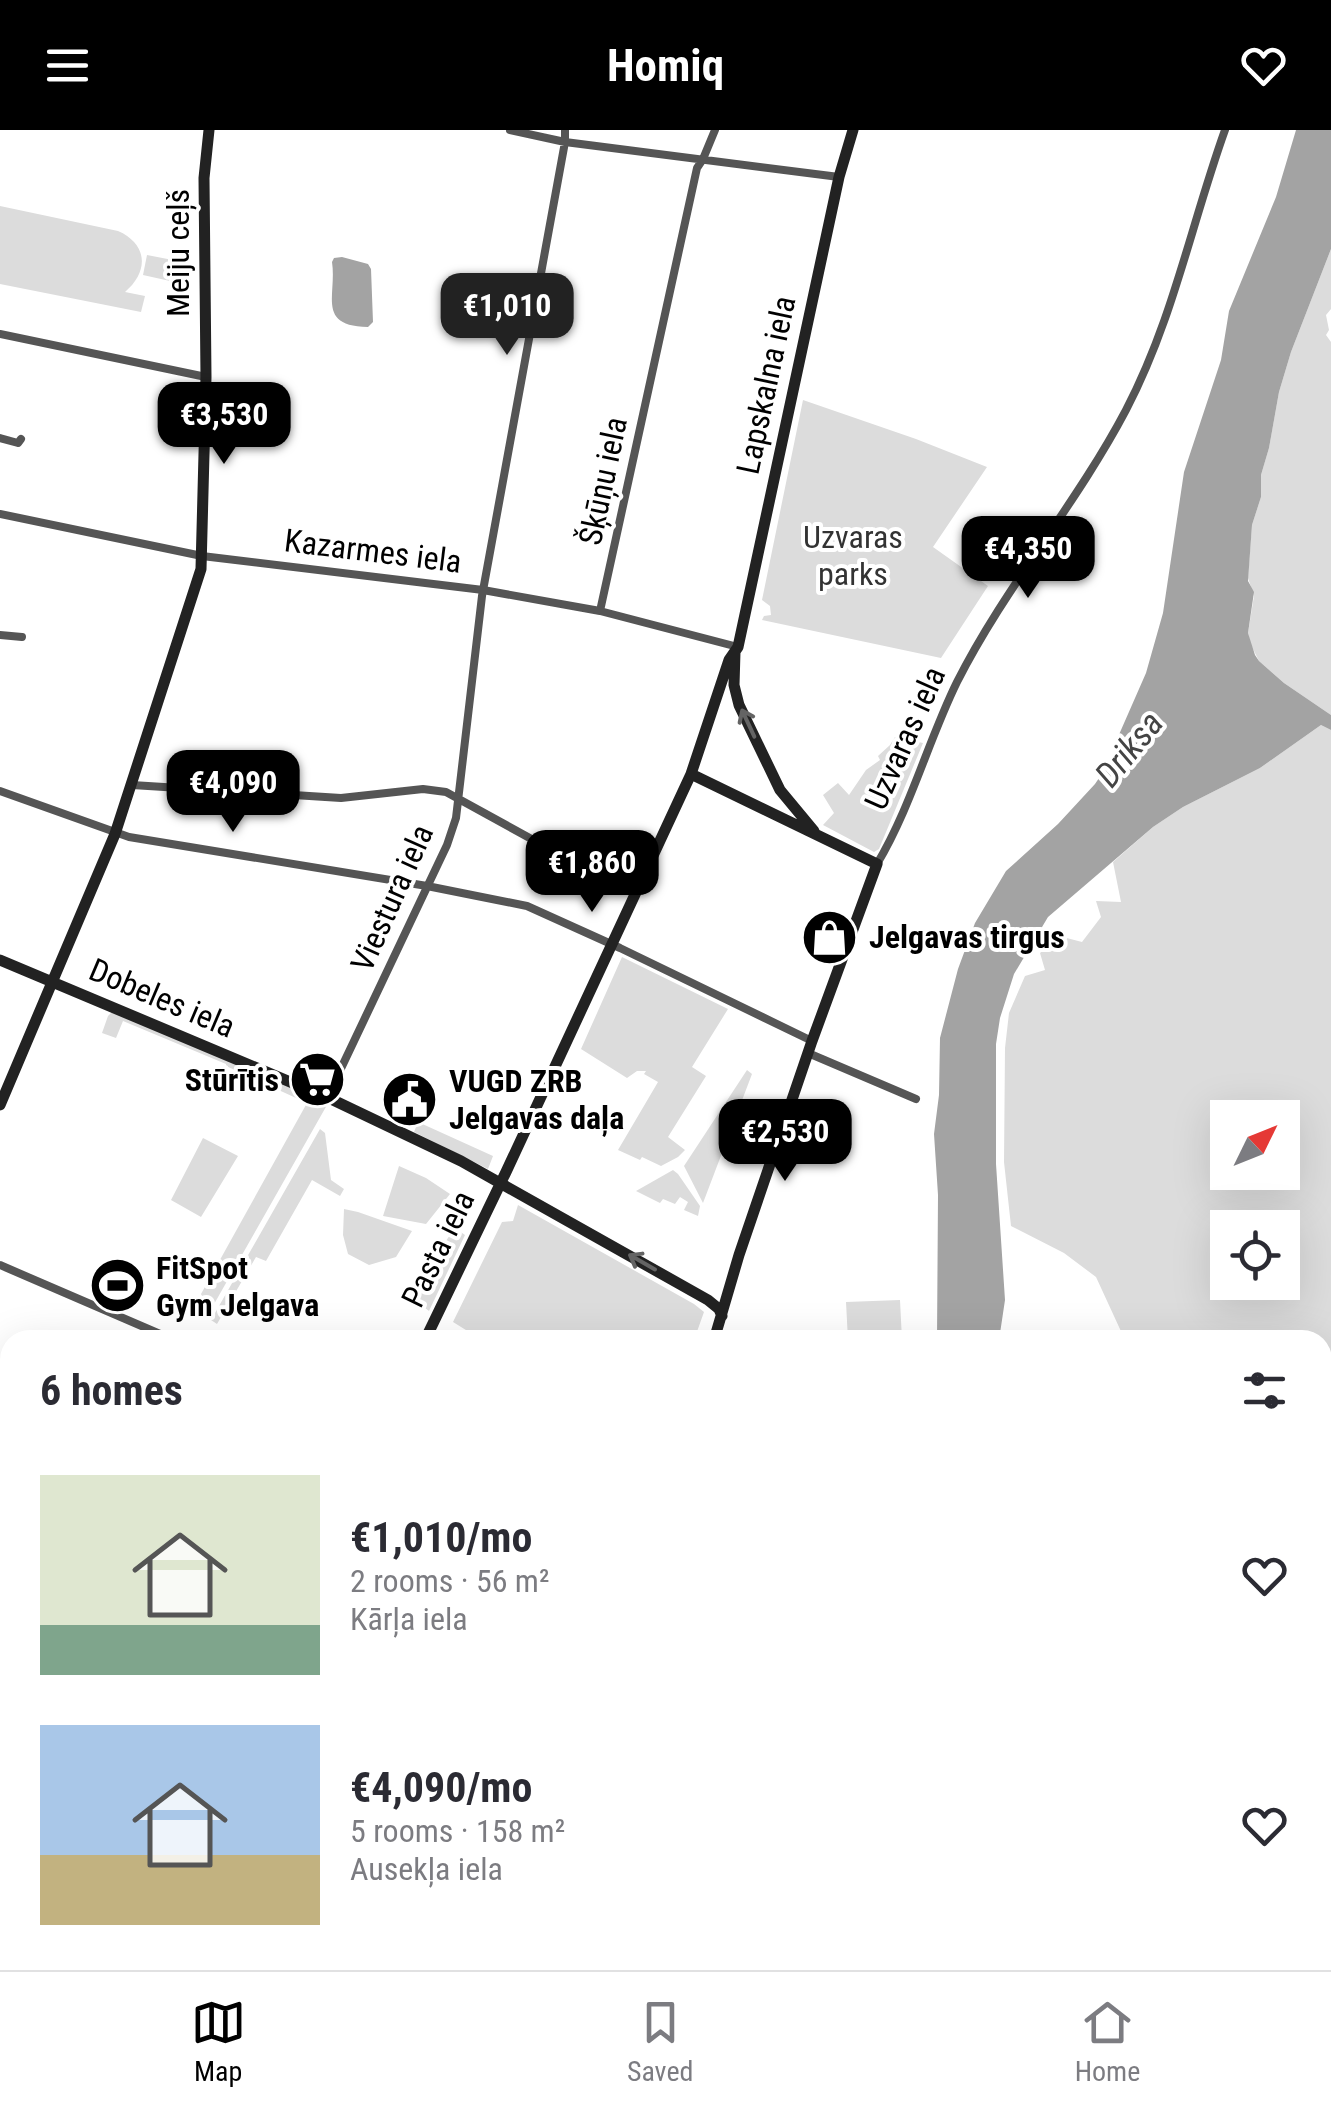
<!DOCTYPE html>
<meta charset="utf-8">
<style>
:root{--surface:#fff;--page:#f2f2f3;--text:#2b2b33;--muted:#7c7c81;--line:#e1e1e2;--accent:#000}
body{margin:0;font-family:"Roboto Condensed",sans-serif;background:var(--page);color:var(--text);height:100vh;display:flex;flex-direction:column;font-size:38px;white-space:nowrap}
*{box-sizing:border-box;margin:0}
p{font-size:32px;color:var(--muted)}
.icon{flex:none;width:55px;height:55px;fill:none;stroke:currentColor;stroke-width:2;stroke-linecap:round;stroke-linejoin:round}
.map{position:relative;flex:1;overflow:hidden}
.drawer{position:absolute;left:0px;top:1200px;width:1332px;height:640px;display:flex;flex-direction:column;background:var(--surface);border-radius:30px 30px 0 0;box-shadow:0 10px 40px #0002}
.drawer>*{flex:none}
.needle{width:65px;rotate:47deg}
.tools{position:absolute;left:1210px;top:970px;display:grid;gap:20px}
.tools a{display:grid;place-items:center;width:90px;height:90px;border-radius:0px;background:var(--surface);box-shadow:0 10px 40px #0002;font-size:50px}
.price{position:absolute;translate:-50% -85px;padding:0 22px;border-radius:20px;background:var(--accent);color:#fff;font-size:32px;line-height:65px;filter:drop-shadow(0 2px 5px #0008)}
.price::after{content:'';position:absolute;left:50%;top:60px;width:30px;height:22px;margin-left:-15px;background:inherit;clip-path:polygon(0 0,100% 0,50% 100%)}
.price.on{background:#222;color:#fff}
ul{padding:0;list-style:none}
li{display:flex;align-items:center;gap:30px;height:250px;padding:0 40px}
li span{display:grid;place-items:center;flex:none;width:280px;height:200px;border-radius:0px;color:#555}
li>.icon{margin-inline-start:auto}
span .icon{width:120px;height:120px;fill:#fffc;stroke-width:1}
li b{font-size:42px}
h2{display:flex;justify-content:space-between;align-items:center;height:120px;padding:0 40px;font-size:42px}
header{display:flex;justify-content:space-between;align-items:center;height:130px;padding:0 40px;background:var(--accent);color:#fff;font-size:45px;font-weight:700}
.tab-bar{display:flex;justify-content:space-around;align-items:center;height:140px;border-top:2px solid var(--line);background:var(--surface);font-size:28px;color:var(--muted)}
.tab-bar a{display:grid;justify-items:center;gap:5px}
.tab-bar .on{color:var(--accent)}
.map>svg:first-child{display:block}
.green{fill:#dcdcdc;fill-rule:evenodd}
.water{fill:#a3a3a3}
.lines{fill:none;stroke-linecap:round;stroke-linejoin:round}
.street{stroke:#555;stroke-width:8}
.secondary{stroke:#222;stroke-width:11}
.primary{stroke:#000;stroke-width:12}
.oneway{stroke:#646464}
.labels{text-anchor:middle;stroke-width:8;stroke-linejoin:round;paint-order:stroke}
.street-label{font-size:32px;fill:#000;stroke:#fff}
.park-label{font-size:32px;fill:#333;stroke:#fff}
.poi-label{font-size:32px;font-weight:bold;fill:#000;stroke:#fff;text-anchor:start}
.water-label{font-size:35px;font-style:italic;fill:#444;stroke:#fff}
</style>
<header><svg class="icon" aria-label="menu" viewBox="0 0 24 24"><path d="M4 6h16M4 12h16M4 18h16"/></svg>Homiq<svg class="icon" aria-label="heart" viewBox="0 0 24 24"><path d="M12 20l-8-8c-3-5 5-10 8-4 3-6 11-1 8 4z"/></svg></header>
<div class="map">
<svg width="1331" height="1840" viewBox="0 0 1331 1840">
<rect width="100%" height="100%" fill="#fff"/>
<path class="green" d="M0,76L118,101C148,114 149,142 125,162L145,166L141,182L0,154Z
M1331,119V179L1326,185L1329,200L1326,205L1331,212V585L1284,553L1259,531L1250,513L1248,503L1254,466L1248,448L1252,395L1261,367V345L1269,318L1279,262L1291,222Z
M147,125L183,132L179,153L143,145Z
M803,270L916,309L987,337L933,417L988,456L941,528L762,490L764,486L771,485L770,476L762,470Z
M1321,595L1331,600V1439L1322,1434V1210H1125L1096,1147L1064,1123L1011,1096L1004,1032L1005,918L1009,883L1025,846L1045,840L1040,823L1059,806L1082,812L1101,787L1096,771L1121,772L1113,732L1153,697L1183,677L1260,638ZM1228,988H1282V1042H1228ZM1228,1098H1282V1152H1228Z
M895,607L923,613L879,719L874,722L823,695L834,683L823,665L838,653L849,665L866,640L880,630L878,626L890,615Z
M622,827L728,879L692,937L706,946L668,1007L685,1020L678,1027L661,1036L642,1027L640,1030L618,1020L658,952L644,944L646,941H637L627,948L581,919Z
M112,882L304,963L312,973H324L327,975L209,1183L201,1164L307,973L226,936V934L123,891L116,908L102,903L108,886Z
M747,940L752,944L703,1073L684,1036Z
M418,992L493,1026L488,1039L414,1002Z
M320,999L325,1003L331,1050L344,1059L340,1066L312,1050L266,1131L256,1127L217,1194L211,1190Z
M203,1008L238,1026L201,1087L171,1070Z
M399,1036L426,1048L450,1064L426,1094L383,1086Z
M673,1040L678,1044L700,1076L698,1086L684,1080L688,1072L680,1067L675,1074L663,1069L660,1073L636,1061Z
M518,1075L694,1174L704,1182L694,1210H482L453,1192L502,1092L513,1091Z
M344,1079L358,1082L412,1101L396,1127L369,1135L348,1124L343,1105Z
M455,1098L465,1105L429,1181L416,1171L413,1166L408,1165Z
M900,1170L902,1210H848L846,1172Z
M1331,1449V1510L1323,1514L1322,1452Z
M10,1536V1613L0,1605V1549Z
M1326,1770H1331V1840H1274L1282,1830H1322L1323,1775Z
M1074,1830H1107L1134,1840H1088L1089,1836Z
M1192,1830H1273L1264,1840H1224L1206,1832Z"/>
<path class="water" d="M1296,0H1331V119L1291,222L1279,262L1269,318L1261,345V367L1252,395L1248,451L1254,462L1248,503L1255,525L1259,531L1284,553L1331,585V600L1321,595L1260,638L1183,677L1153,697L1048,787L1014,844L1000,888L996,914V1034L1005,1170L999,1210H937L938,1065L934,1004L939,965L940,908L958,839L975,793L1006,741L1058,694L1095,654L1118,620L1114,616L1146,543L1163,483L1184,342L1221,230L1229,181L1276,67Z
M342,127L368,134L371,139L373,192L368,197C316,196 337,165 332,132L334,128Z
M914,1830H970L973,1840H910Z"/>
<g class="lines">
<path class="street" d="M510,0L565,12L839,47
M0,204L206,247
M0,308L18,313L21,309
M0,384L202,426L483,460L600,481L738,517
M600,481L697,38L703,29L715,0
M0,505L22,507
M132,655L341,668L423,659L446,662L577,734L638,759
M0,661L129,707L427,756L527,776L620,818L812,911
M877,734C911,677 928,611 957,552C1005,457 1076,375 1126,280C1173,190 1191,95 1225,0
M808,923L916,969
M327,968L447,715L456,688L482,466L565,12V0
M0,1135L174,1210
M1322,1569L1331,1564
M0,1621L10,1629
M1322,1758L1331,1764
M627,1830L650,1840
M1035,1830V1840
M193,1840L198,1830
M349,1840L354,1830"/>
<path class="secondary" d="M735,522L734,555L739,575L780,660L814,701
M691,644L877,734L812,911L739,1125L714,1210
M0,830L333,970L461,1031L708,1170L719,1179L722,1186
M0,975L115,704L201,439L206,247L204,48L209,0
M425,1210L506,1042L691,644L729,530L738,517L839,47L853,0
M0,1513L10,1499
M0,1820L10,1825
M19,1830L37,1840
M130,1840L134,1830
M645,1840L649,1830
M875,1840L878,1830"/>
<path class="primary" d="M0,1295L10,1300
M1146,1830L1168,1840"/>
</g>
<defs><path id="oneway-shaft" d="M-6 0H5M1.5-3L5.5 0L1.5 3" fill="none" stroke-width="1.6" stroke-linecap="round" stroke-linejoin="round" transform="scale(2.5)"/></defs>
<g class="oneway">
<use href="#oneway-shaft" transform="translate(748 593) rotate(-115)"/>
<use href="#oneway-shaft" transform="translate(642 1132) rotate(-150)"/>
</g>
<defs>
<symbol id="shop-disc" viewBox="-11 -11 22 22"><circle r="9.5" fill="#000" stroke="#fff"/><path d="M-5-2.5h2.3a2.7 3.5 0 0 1 5.4 0H5L5.5 6h-11ZM-1.5-2.5h3a1.5 2.3 0 0 0-3 0Z" fill="#fff"/></symbol>
<symbol id="supermarket-disc" viewBox="-11 -11 22 22"><circle r="9.5" fill="#000" stroke="#fff"/><path d="M-6-5.5h2.5l.6 2H6L4.5 2H-2.5L-4.4-4H-6ZM-1.5 3.2a1.3 1.3 0 1 0 .1 0ZM3 3.2a1.3 1.3 0 1 0 .1 0Z" fill="#fff"/></symbol>
<symbol id="civic-disc" viewBox="-11 -11 22 22"><circle r="9.5" fill="#000" stroke="#fff"/><path d="M-.6-6.5H3V-4.5H.6V-3L4-1V1h2V6H-6V1h2V-1L-.6-3ZM-1.2 2.5V6h2.4V2.5Z" fill="#fff"/></symbol>
<symbol id="stadium-disc" viewBox="-11 -11 22 22"><circle r="9.5" fill="#000" stroke="#fff"/><path d="M0-5a6.5 5 0 1 0 0 10a6.5 5 0 1 0 0-10ZM-3.5-1.8h7v3.6h-7Z" fill="#fff"/></symbol>
</defs>
<g fill-rule="evenodd">
<use href="#shop-disc" x="798" y="776" width="63" height="63"/>
<use href="#supermarket-disc" x="286" y="918" width="63" height="63"/>
<use href="#civic-disc" x="378" y="938" width="63" height="63"/>
<use href="#stadium-disc" x="86" y="1124" width="63" height="63"/>
</g>
<g class="labels">
<g class="street-label">
<text transform="translate(178 123) rotate(-90)" y="11">Meiju ceļš</text>
<text transform="translate(766 255) rotate(-78)" y="11">Lapskalna iela</text>
<text transform="translate(603 351) rotate(-78)" y="11">Šķūņu iela</text>
<text transform="translate(373 421) rotate(7)" y="11">Kazarmes iela</text>
<text transform="translate(905 608) rotate(-66)" y="11">Uzvaras iela</text>
<text transform="translate(392 768) rotate(-66)" y="11">Viestura iela</text>
<text transform="translate(162 868) rotate(23)" y="11">Dobeles iela</text>
<text transform="translate(438 1119) rotate(-64)" y="11">Pasta iela</text>
</g>
<g class="park-label">
<text x="853" y="418">Uzvaras<tspan x="853" dy="37">parks</tspan></text>
</g>
<g class="poi-label">
<text x="869" y="818">Jelgavas tirgus</text>
<text x="279" y="961" text-anchor="end">Stūrītis</text>
<text x="449" y="962">VUGD ZRB<tspan x="449" dy="37">Jelgavas daļa</tspan></text>
<text x="156" y="1149">FitSpot<tspan x="156" dy="37">Gym Jelgava</tspan></text>
</g>
<g class="water-label">
<text transform="translate(1129 619) rotate(-51)" y="12">Driksa</text>
</g>
</g>
</svg>
<div class="tools">
<a><svg class="needle" viewBox="-14 -14 28 28"><path d="M0-13l5 13h-10z" fill="#e53935"/><path d="M0 13l5-13h-10z" fill="#7c7c81"/></svg></a>
<a><svg class="icon" aria-label="locate" viewBox="0 0 24 24"><circle cx="12" cy="12" r="6"/><path d="M12 2v4M12 18v4M2 12h4M18 12h4"/></svg></a>
</div>
<b class="price on" style="left:507px;top:228px">€1,010</b>
<b class="price" style="left:224px;top:337px">€3,530</b>
<b class="price" style="left:1028px;top:471px">€4,350</b>
<b class="price" style="left:233px;top:705px">€4,090</b>
<b class="price" style="left:592px;top:785px">€1,860</b>
<b class="price" style="left:785px;top:1054px">€2,530</b>
<section class="drawer">
<h2>6 homes<svg class="icon" aria-label="filters" viewBox="0 0 24 24"><path d="M4 7h16M4 17h16"/><circle cx="9" cy="7" r="2"/><circle cx="15" cy="17" r="2"/></svg></h2>
<ul>
<li><span style="background:linear-gradient(#dfe7d0 75%,#7fa58c 0)"><svg class="icon" aria-label="home" viewBox="0 0 24 24"><path d="M3 11l9-7 9 7M6 9v11h12V9"/></svg></span><div><b>€1,010/mo</b><p>2 rooms · 56 m²</p><p>Kārļa iela</p></div><svg class="icon" aria-label="heart" viewBox="0 0 24 24"><path d="M12 20l-8-8c-3-5 5-10 8-4 3-6 11-1 8 4z"/></svg></li>
<li><span style="background:linear-gradient(#a9c7e8 65%,#c2b280 0)"><svg class="icon" aria-label="home" viewBox="0 0 24 24"><path d="M3 11l9-7 9 7M6 9v11h12V9"/></svg></span><div><b>€4,090/mo</b><p>5 rooms · 158 m²</p><p>Ausekļa iela</p></div><svg class="icon" aria-label="heart" viewBox="0 0 24 24"><path d="M12 20l-8-8c-3-5 5-10 8-4 3-6 11-1 8 4z"/></svg></li>
</ul>
</section>
</div>
<nav class="tab-bar">
<a class="on"><svg class="icon" aria-label="map" viewBox="0 0 24 24"><path d="M3 6l6-2 6 2 6-2v14l-6 2-6-2-6 2zM9 4v14M15 6v14"/></svg>Map</a>
<a><svg class="icon" aria-label="saved" viewBox="0 0 24 24"><path d="M7 4h10v16l-5-4-5 4z"/></svg>Saved</a>
<a><svg class="icon" aria-label="home" viewBox="0 0 24 24"><path d="M3 11l9-7 9 7M6 9v11h12V9"/></svg>Home</a>
</nav>
